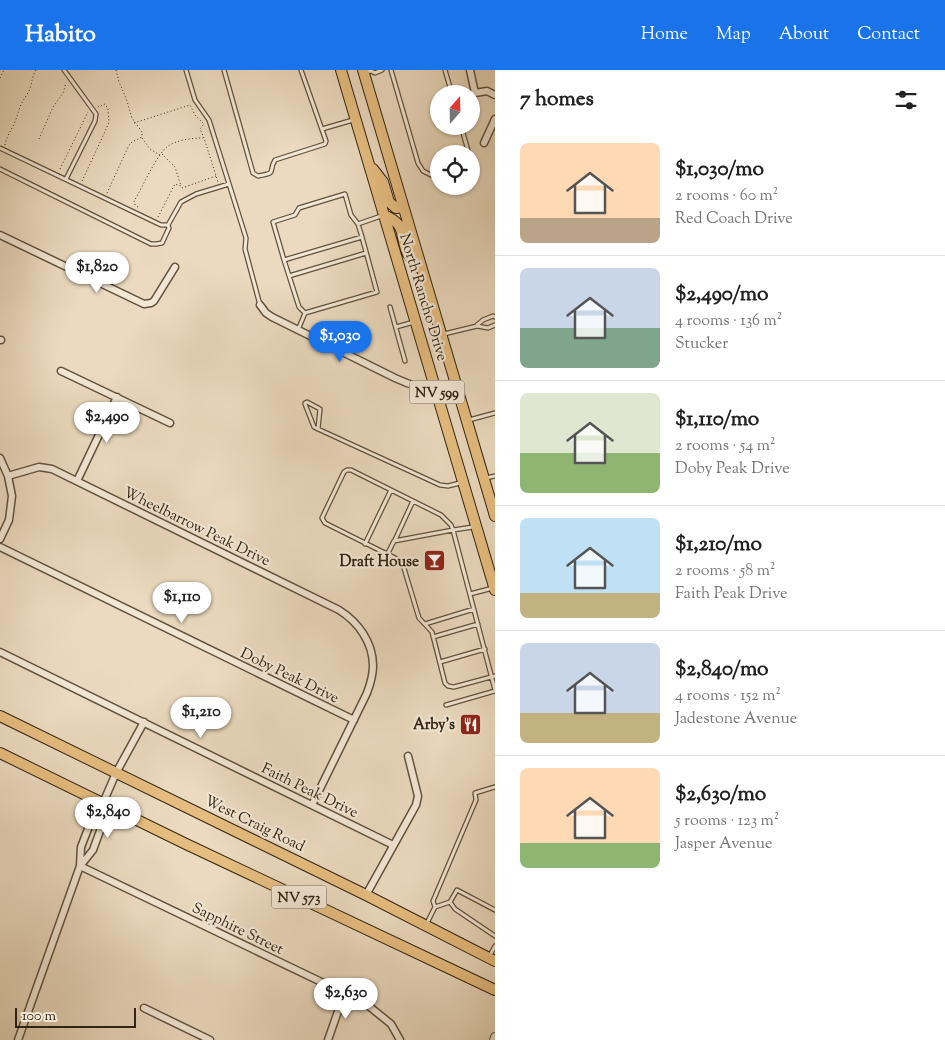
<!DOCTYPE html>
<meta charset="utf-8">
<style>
:root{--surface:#fff;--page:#f2f2f2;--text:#222;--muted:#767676;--line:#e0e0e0;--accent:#1a73e8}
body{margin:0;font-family:"Sorts Mill Goudy",serif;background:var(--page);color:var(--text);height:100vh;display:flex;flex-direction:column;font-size:19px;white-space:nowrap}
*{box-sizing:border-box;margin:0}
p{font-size:16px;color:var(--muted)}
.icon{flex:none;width:28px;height:28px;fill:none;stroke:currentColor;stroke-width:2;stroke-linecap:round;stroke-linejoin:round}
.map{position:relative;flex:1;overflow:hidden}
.side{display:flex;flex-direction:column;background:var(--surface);width:450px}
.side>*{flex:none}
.needle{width:32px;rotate:20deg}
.buttons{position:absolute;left:430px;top:15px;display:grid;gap:10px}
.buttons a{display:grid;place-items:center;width:50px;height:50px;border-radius:50%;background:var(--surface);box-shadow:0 1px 4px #0004;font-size:25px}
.scale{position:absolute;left:15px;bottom:12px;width:121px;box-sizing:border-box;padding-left:5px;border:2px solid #322411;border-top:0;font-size:14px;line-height:18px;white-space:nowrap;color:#322411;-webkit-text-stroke:4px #f2e7d5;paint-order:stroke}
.price{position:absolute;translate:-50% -42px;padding:0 11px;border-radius:18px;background:#fff;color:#222;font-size:16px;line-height:32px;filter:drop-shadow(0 1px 2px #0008)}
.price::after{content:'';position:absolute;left:50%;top:30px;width:15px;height:11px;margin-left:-8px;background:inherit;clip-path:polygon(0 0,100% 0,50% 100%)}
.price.current{background:var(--accent);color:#fff}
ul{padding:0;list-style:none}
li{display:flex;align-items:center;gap:15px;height:125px;padding:0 25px}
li+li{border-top:1px solid var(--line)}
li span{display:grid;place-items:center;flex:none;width:140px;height:100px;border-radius:8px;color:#555}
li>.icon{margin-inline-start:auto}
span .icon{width:60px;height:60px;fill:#fffc;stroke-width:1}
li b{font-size:21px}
h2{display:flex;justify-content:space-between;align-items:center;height:60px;padding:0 25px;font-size:21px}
header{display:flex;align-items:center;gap:30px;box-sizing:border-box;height:70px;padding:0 25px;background:var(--accent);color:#fff}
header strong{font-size:24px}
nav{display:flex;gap:28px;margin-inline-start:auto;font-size:18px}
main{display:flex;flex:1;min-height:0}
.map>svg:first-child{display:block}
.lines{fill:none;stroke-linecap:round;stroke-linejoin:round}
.service-casing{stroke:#60523c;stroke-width:5.5}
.minor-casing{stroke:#60523c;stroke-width:9}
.tertiary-casing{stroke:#60523c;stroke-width:10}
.primary-casing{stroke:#322411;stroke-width:12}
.path{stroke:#322411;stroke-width:1;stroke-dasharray:1 2.5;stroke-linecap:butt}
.service{stroke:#f2e7d5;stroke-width:3}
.minor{stroke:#f2e7d5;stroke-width:6}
.tertiary{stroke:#f2e7d5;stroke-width:8}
.primary{stroke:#e6bd80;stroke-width:10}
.labels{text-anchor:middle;stroke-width:4.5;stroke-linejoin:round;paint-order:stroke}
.shield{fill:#f2e7d5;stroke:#6c5e4c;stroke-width:1}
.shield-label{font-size:14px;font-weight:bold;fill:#322411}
.street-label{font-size:15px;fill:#322411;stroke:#f2e7d5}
.poi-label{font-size:15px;font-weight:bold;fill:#322411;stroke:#f2e7d5;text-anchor:end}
</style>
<header>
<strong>Habito</strong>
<nav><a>Home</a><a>Map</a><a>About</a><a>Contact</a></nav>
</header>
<main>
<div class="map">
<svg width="495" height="970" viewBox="0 0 495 970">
<rect width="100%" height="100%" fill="#ebdabf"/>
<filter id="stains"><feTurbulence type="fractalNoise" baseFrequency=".004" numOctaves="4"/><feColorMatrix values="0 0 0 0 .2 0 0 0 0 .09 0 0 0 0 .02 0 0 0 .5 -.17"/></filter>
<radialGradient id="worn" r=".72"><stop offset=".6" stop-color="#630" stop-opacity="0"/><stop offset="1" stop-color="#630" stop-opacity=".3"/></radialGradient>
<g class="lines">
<defs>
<path id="service" d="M64,0L96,44L95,51L66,109
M186,0L195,30L209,50L246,168L245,179L260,235
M224,0L253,103L258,106C279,102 267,103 275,90L325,74L326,71L301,0
M391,0L418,93L423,101L439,109
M445,0L452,24
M365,2L371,1L375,3L382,0
M461,56L469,84
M322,59L353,50
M0,78L161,155H168
M471,91L475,103L471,110
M0,99L151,174H156L162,173L169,158L168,155L181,132L196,124L229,114
M358,154L362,167L284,190L273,152L295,145L299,138L345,124L351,145L358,154L381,146
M284,190L299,237L305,243L377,222L362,167
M289,206L366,183
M390,237L405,291
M477,255L483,250L493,246L495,247
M396,257L414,252
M330,259L349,254L352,255L357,272
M298,260L305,243
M444,264L477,256L488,258L495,255
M340,281L351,255
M469,350L495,343
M318,359L320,339L307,332L305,333V334L314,357L318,359L440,415L448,416L460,413
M486,408L495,406
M473,457L453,460L451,455L441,445L351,400H347L344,402L322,448L325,453L401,491L403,495L419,548L432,562L445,613L448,616L454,617L495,606
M395,470L413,431
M365,474L391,420
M387,485L394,471L453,460L495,620
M470,524L493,518
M425,554L474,539
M433,567L478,554
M440,592L485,579
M446,635L495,621
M450,832L455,839L495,866
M435,837L450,832L457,820L495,840
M426,855L435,837L433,831L476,730L475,723L495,717
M489,887L495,876"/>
<path id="minor" d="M470,0L475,23L487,21L495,25
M484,73L495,49
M0,165L144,234L151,233L154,231L175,197
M260,235L266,243L272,247L395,308C408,314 421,319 436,320
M0,270H1
M61,301L170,353
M0,388L8,406L12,426L9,450L0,469
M8,406L39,397L52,399L339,540C358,552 373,572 373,596C373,605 370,615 367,623L312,735
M77,411L117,327
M0,477L354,650
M0,582L393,775
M81,795L93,780L105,747L103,733
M80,796L365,933L391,954L400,970
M366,825L416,735L418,726L408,686
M144,938L210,970
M18,970L80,796L81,777L95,741L103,733L116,703L144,652
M328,970L344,924"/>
<path id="tertiary" d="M494,970L495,967"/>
<path id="primary" d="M341,0L495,520
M363,0L495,446
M373,99L383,112L389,132L396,138L403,137
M384,145C408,155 399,165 408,184C411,188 415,192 418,197
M0,646L366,825L495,891
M0,683L186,774L495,920"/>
</defs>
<use href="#service" class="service-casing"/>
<use href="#minor" class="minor-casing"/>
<use href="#tertiary" class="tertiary-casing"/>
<use href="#primary" class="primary-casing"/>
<path class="path" d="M0,8L4,0
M134,53L190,35L195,45L204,54L200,59L204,68L218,112
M142,68L150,79L160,85
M39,69L53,37L63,23L66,13
M5,75C7,65 11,61 15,52C17,47 18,42 20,37C23,30 27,25 30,19C32,12 32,6 36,0
M162,84L175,97L181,116
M60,99L88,42
M82,111L103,66L109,52L108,39L105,34L99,37L97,35
M107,123L129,75L132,72L142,67V62L132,48L126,28L119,12L116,0
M138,137L135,135L134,131C143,117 156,85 168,76C177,70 192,68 203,68
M158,147L175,114L181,116L182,118L216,106"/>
<use href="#service" class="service"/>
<use href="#minor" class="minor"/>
<use href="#tertiary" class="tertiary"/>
<use href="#primary" class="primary"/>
</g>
<defs>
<symbol id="bar-square" viewBox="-11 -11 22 22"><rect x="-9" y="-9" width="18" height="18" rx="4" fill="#8f2418" stroke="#f2e7d5"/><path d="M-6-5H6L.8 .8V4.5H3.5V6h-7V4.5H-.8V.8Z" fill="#fff"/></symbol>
<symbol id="restaurant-square" viewBox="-11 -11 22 22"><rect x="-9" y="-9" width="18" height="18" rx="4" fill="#8f2418" stroke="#f2e7d5"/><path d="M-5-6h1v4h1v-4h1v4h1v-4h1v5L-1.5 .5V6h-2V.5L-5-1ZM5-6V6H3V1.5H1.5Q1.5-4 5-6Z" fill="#fff"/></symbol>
</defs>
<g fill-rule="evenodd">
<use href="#bar-square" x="422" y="478" width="25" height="25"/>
<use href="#restaurant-square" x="458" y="642" width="25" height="25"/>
</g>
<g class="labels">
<g class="shield">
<rect x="409.5" y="310.5" width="55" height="23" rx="4"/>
<rect x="271.5" y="815.5" width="55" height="23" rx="4"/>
</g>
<g class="shield-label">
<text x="437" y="327">NV 599</text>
<text x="299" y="832">NV 573</text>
</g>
<g class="street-label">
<text transform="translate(424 227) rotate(73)" y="5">North Rancho Drive</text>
<text transform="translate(197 456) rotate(26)" y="5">Wheelbarrow Peak Drive</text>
<text transform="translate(290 605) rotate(26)" y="5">Doby Peak Drive</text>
<text transform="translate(310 720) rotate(26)" y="5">Faith Peak Drive</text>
<text transform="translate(255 753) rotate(26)" y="5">West Craig Road</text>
<text transform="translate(238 858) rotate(26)" y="5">Sapphire Street</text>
</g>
<g class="poi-label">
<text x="419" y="496">Draft House</text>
<text x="455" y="659">Arby's</text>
</g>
</g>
<rect width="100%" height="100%" filter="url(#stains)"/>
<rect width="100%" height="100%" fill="url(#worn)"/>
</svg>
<div class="buttons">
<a><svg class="needle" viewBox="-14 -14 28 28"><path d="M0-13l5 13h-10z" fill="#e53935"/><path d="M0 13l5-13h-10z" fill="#767676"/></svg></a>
<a><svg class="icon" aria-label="locate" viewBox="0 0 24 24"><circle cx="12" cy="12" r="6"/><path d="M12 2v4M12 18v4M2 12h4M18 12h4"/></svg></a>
</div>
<div class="scale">100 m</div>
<b class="price" style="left:97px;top:224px">$1,820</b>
<b class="price current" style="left:340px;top:293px">$1,030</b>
<b class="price" style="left:107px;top:374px">$2,490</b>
<b class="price" style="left:182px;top:554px">$1,110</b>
<b class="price" style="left:201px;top:669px">$1,210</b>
<b class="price" style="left:108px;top:769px">$2,840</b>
<b class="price" style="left:346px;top:950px">$2,630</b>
</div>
<section class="side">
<h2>7 homes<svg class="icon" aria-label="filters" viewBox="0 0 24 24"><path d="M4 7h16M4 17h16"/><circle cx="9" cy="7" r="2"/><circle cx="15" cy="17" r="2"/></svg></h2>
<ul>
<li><span style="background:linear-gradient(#ffd9b3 75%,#b9a48a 0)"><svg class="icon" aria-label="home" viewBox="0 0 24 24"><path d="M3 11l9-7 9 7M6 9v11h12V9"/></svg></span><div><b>$1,030/mo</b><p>2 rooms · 60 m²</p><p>Red Coach Drive</p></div></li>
<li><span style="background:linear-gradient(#c9d6e8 60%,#7fa58c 0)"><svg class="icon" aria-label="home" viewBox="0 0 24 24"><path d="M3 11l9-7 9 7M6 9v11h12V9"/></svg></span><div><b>$2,490/mo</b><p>4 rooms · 136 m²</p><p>Stucker</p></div></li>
<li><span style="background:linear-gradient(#dfe7d0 60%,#8fb573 0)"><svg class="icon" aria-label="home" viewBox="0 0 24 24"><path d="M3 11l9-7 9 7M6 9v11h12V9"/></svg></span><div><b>$1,110/mo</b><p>2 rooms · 54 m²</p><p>Doby Peak Drive</p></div></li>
<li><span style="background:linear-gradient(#bfe0f5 75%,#c2b280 0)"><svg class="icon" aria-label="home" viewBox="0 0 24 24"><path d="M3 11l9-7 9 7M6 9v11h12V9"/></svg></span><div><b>$1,210/mo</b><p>2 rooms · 58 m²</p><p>Faith Peak Drive</p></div></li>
<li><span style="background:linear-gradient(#c9d6e8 70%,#c2b280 0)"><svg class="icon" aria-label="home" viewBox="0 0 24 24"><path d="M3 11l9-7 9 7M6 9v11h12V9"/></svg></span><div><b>$2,840/mo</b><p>4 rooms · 152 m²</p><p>Jadestone Avenue</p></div></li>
<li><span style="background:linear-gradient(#ffd9b3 75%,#8fb573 0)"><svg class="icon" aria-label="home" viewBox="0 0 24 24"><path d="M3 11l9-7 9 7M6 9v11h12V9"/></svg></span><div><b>$2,630/mo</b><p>5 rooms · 123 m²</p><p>Jasper Avenue</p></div></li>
</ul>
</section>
</main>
